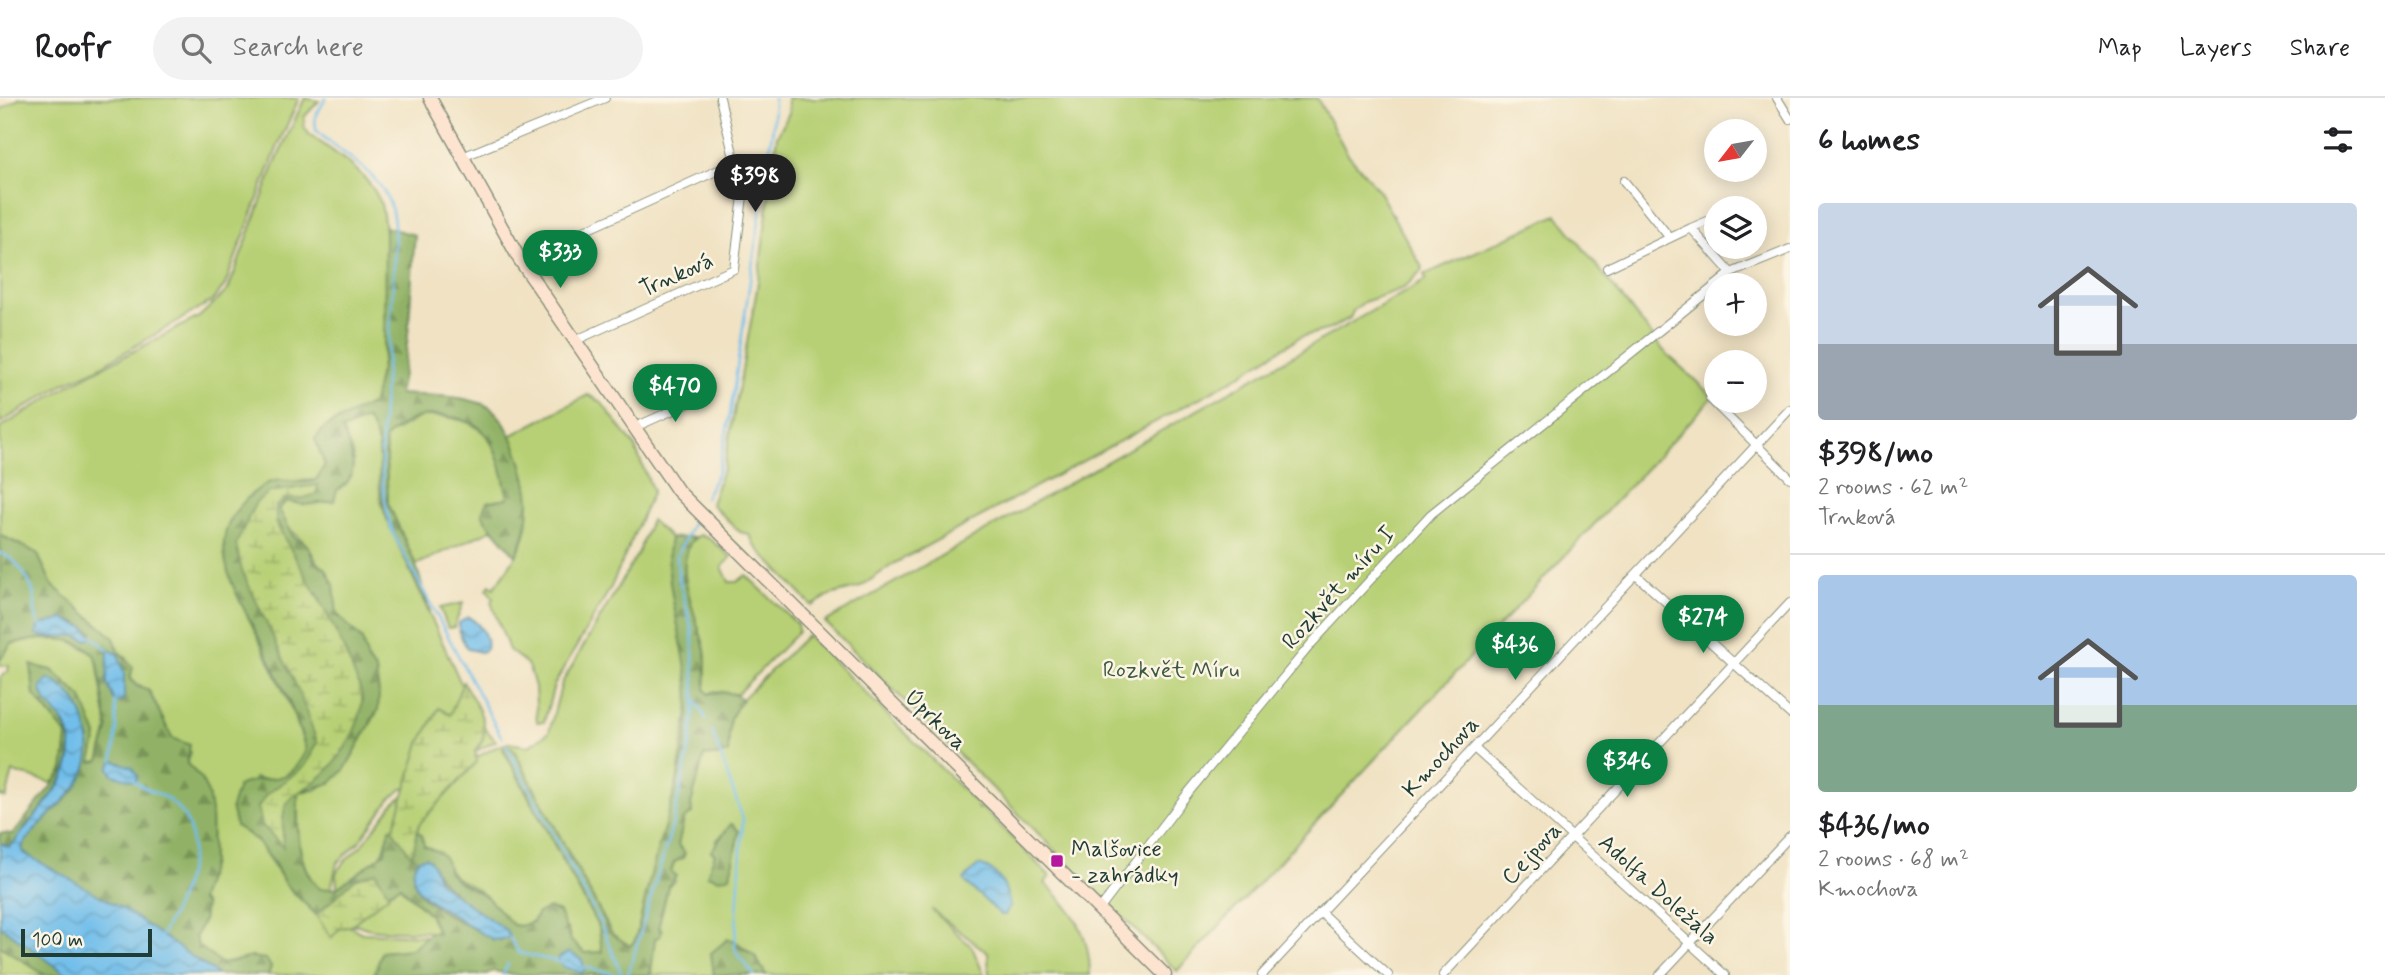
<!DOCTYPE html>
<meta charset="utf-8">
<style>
:root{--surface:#fff;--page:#f2f2f2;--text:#202124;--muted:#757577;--line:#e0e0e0;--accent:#0b8043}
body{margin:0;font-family:Mynerve,sans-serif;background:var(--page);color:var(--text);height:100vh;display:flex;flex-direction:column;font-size:26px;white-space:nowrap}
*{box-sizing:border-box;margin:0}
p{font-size:23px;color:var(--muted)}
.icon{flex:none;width:38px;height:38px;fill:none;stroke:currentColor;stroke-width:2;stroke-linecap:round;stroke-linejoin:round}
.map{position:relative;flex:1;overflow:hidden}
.side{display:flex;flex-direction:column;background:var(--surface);width:595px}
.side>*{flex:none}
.needle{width:46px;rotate:239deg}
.tools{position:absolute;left:1704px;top:21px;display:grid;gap:14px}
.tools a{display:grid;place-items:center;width:63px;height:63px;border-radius:50%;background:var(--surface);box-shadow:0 4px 18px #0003;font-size:35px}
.scale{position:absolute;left:21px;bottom:18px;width:131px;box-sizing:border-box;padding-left:7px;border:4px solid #1f3d34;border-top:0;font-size:19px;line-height:24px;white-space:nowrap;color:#1f3d34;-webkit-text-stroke:5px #fcf5e5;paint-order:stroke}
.price{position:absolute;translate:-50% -60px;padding:0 16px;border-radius:24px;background:var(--accent);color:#fff;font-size:23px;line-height:46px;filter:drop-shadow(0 2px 4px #0008)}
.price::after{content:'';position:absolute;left:50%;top:42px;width:21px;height:16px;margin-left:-10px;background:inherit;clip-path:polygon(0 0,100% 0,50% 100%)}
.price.on{background:#222;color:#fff}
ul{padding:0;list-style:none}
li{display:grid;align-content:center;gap:14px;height:371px;padding:0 28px}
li+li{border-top:2px solid var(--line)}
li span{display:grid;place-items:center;height:217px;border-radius:7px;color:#555}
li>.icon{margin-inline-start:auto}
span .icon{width:126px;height:126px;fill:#fffc;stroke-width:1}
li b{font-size:30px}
h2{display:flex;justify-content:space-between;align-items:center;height:84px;padding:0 28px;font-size:30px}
header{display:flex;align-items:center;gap:42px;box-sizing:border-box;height:98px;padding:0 35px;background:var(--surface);border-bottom:2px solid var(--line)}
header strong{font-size:33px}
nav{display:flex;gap:38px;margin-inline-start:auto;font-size:24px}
.search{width:490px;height:63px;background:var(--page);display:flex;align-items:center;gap:18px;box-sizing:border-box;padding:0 24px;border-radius:38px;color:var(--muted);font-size:26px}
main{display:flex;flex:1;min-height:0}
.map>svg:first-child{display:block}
.green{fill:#b7d075;stroke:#6b8654;stroke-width:2;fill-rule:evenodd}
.forest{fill:url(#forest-firs);stroke:#58784d;stroke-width:2;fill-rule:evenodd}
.wetland{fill:url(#wetland-marsh);stroke:#6b8654;stroke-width:2}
.water{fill:url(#water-waves);stroke:#487e90;stroke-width:2}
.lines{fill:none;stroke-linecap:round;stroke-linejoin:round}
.stream{stroke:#71beeb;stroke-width:2.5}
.street-casing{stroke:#88907c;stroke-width:10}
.secondary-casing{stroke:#88907c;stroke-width:15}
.street{stroke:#fff;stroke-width:8}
.secondary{stroke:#fde4d0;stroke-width:12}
.poi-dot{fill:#b5179e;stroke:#fcf5e5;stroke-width:2.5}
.labels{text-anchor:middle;stroke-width:5;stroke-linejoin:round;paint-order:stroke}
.street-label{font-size:23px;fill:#1f3d34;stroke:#fcf5e5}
.park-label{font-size:23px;fill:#3d5a41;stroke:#fcf5e5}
.poi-label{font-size:23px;fill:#1f3d34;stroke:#fcf5e5;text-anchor:start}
</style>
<header>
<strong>Roofr</strong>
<div class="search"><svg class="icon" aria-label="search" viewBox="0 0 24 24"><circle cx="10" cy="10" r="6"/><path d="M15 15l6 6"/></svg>Search here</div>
<nav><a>Map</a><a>Layers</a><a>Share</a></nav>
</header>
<main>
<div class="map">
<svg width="1790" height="877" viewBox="0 0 1790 877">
<defs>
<pattern id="forest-firs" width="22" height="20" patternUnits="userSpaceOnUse" patternTransform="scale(1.75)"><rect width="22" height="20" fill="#91b266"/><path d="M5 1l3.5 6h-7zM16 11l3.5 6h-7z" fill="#769255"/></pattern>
<pattern id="wetland-marsh" width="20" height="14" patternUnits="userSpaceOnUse" patternTransform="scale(1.75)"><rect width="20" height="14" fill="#b7d075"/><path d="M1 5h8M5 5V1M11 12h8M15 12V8" fill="none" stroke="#94aa61"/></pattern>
<pattern id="water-waves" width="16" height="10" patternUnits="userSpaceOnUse" patternTransform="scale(1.75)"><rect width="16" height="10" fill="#71beeb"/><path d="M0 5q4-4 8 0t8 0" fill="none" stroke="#5c9cbf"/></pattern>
</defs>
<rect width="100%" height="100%" fill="#fcf5e5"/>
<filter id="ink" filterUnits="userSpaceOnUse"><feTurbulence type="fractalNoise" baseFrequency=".0143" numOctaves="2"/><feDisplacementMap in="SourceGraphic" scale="14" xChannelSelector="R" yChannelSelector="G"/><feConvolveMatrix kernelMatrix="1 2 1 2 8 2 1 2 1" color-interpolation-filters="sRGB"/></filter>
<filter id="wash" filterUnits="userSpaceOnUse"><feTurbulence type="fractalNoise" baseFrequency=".00686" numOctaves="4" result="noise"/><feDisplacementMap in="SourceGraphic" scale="28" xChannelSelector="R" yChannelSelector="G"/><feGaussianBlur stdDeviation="1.57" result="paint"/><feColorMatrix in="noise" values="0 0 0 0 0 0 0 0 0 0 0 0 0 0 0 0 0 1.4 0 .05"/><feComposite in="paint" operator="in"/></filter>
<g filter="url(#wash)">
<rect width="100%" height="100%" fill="#f0e2c3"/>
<path class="green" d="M20,0H299L279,45L225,187L212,203L96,271L65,285L0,325V12Z
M305,0L319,3L304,19V29L309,36C334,55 365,72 379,101C391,125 388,282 373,304C364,318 343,318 330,326C325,330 320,336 315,341L325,367L316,382L296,383L253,395L235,414L224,445L233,486L293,614L306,652C295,676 281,685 254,680L236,728L256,742L292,794L325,823L345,826L362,835L427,838L411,851L382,854L375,873L377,877H268L271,869L252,859L222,866L198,848L195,839L203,823L205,807L199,802L212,765L211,714L200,679L187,666L191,654L172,640L149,593C129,582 130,583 127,560L119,554L114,540L52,487L37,455L0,437V330L69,287L199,219L228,192L276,63Z
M787,0H1317L1347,55L1377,90L1423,171L1404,190L1364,204L1353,213L1350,220L1330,231L1300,239L1229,284L895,465L860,489L830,497L812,508L755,448L749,436L740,434L711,406L724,369L757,191L777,38L789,15Z
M1557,117L1664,253L1713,299L1177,873L825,524L1426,182L1424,177Z
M588,297L601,304L634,347L653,393L611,489L554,587L544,624H537L535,589L531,575L527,566L509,552L491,504L493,500L487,491L490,487L494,490C504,475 516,461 523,444C535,409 525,370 510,338Z
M422,318C489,318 495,341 509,400L495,402L485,422L493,431L416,467L388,406L385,339Z
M366,320C388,348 375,370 381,402C383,411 387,420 390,429L478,623L496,643L402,691L390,701L358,745L337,765L331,791H320C295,769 298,725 298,694L316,692L345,671L378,612L376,573L368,563L362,542L337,517L326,471C314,463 316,461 309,450C301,437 284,433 279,411L286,403L305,407L337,392L353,368V357L342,332Z
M651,422L670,440V473L687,566L689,606L675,697L635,843L630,848L612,836L503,651L599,830L602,854L585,855L571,843L568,831L538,815L533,823C527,826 519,830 512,826C502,820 494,806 485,798C462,777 456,791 439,754L387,737C388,765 357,777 337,790L336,775L343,765L362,747L394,705L407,695L496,649L508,645L529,648L549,634L562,585L638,455Z
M700,437L710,441L731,459L722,469L729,484H737L746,477L797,526L798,534L737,596L715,593L708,596L705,591C706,578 707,565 705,552C699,523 664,454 700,437Z
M463,505L454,529L448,530L440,510Z
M807,537L976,705L978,711L981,709L1050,778L1045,785C1074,813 1090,836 1090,877H989L988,855L931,811L972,849L984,877H766L755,858L734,842L711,855L714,877H651L655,840L662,833L659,827L668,788L675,783L671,774L674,764L683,760L685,755L678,747L684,721L692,715L691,706L704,657L719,658L728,655L730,621L742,601ZM732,726L739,733L730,777L720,781L708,777L715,756L716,743Z
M33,541L69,542L96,557L108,631L99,664H91L97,638L89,620L32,568L34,597L67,637C67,656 68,672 52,685L13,674L6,700L0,698V579L8,574L9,567L0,568V562L11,546Z
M399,788L429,816L438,835C410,829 368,840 348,820L364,807Z
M0,848L45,877H0Z"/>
<path class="forest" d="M385,129L415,137C410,190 411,243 399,296C426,298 459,296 485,307C510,317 529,380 529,406C529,424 523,442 516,458L485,422L482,414L487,404L508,400C503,379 499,351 484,334C473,320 440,315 423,318C409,321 395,331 385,340L388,405L416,467L430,514L385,416C377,383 388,348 366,321L342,332C352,352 362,380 337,392L334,403L305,407L286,403L279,411L293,438L309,449L313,462L326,471L334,487L337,516L362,542L368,563L376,573L379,595L378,612L345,671L331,685L298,694C297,725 295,769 320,791L337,790L385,755L390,730L408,726L422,737L424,748C438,752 448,758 448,773L459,784L486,798L513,827L521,828L533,824L538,815L549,810L559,814L571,843L585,855L602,854L599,830L503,650L507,648L513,650L612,836L630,848L635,843C643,812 649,781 658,750C672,703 689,653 689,604C689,554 661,483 670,440L695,439C669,465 699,521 705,553C707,565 706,578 705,591L708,596C718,593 735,594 742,601L730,621L728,655L719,658L704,657L691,706L692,715L684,721L678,747L685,755L683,760L674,764L671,774L676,778L668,788L659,827L661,837L655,841L650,877H517L493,873L487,877H377L375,874L382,854L411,851L431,834L438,835L429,816L400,788L364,807L347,820L354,827L325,823L314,815L283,783L275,766L256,742L236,728L231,710L238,688C268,673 288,693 306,652C296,613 276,575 258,538C244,510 222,476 224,443C226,419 248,396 268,385C283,377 300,389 316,382L325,367L315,341L325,329L373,305L384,256ZM418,761L436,773C440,789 490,823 506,832L502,842C488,842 431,808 421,797C418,793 416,787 413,782Z
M0,437L37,455L52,487L114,540L119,554L133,569L130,581L136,588L149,593L172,640L190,647L187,666L200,679L208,695L211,714L212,765L200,802L205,807L203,823L195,839L198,848L222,866L252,859L266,861L271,869L268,877H218L161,838L24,755L22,749C51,704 86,705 89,641L50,608C102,660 42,702 14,745L9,749L0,745V735L13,736L63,673L67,637L34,597L31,567L52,572L82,600L97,638L91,664L99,663L108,631L98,565C87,533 36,540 11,546L0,562V522L3,521L0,507ZM64,521L76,524L92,534L87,542L68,535L40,538V527ZM107,554L118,556L124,575V600Z
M731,726L739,733L730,778L720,781L707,777L715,756L711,753Z
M0,828L68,877H45L0,848Z
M728,841L755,858L766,877H714L711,855Z"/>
<path class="wetland" d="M318,387L316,396L301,401L286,400L276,408V425C302,473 333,521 353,573C355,580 361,590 362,598C364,623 343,657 326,674C289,709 281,686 283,749L262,727L258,709L266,697L305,668L317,644L299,594L242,473L236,446L256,404L270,394Z
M463,584C476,606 496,632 475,653L477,664L419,726L412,759L393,732L420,645L439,610L450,617Z
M376,774L389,797L350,828L339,831L331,840L316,817L355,781Z"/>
<path class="water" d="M468,519C479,525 489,538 486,551L481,554L468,551C463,545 458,532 459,525Z
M64,521L84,529L94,540L87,542C68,531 50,546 36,535L40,527Z
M108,551L118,556L124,575V600L120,604H115L107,585Z
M49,581C65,587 79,605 84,621C107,687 50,705 22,749L24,755L125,812L218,877H68L0,828V745L9,749L14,745C36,712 88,673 66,628C59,614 41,605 41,588Z
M113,662L132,669L138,678L135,683L113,677L109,670Z
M426,759C435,765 434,774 439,783C444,790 497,826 506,832L510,840L494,842C480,835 468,827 455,818C435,805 400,791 418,761Z
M979,767C1000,773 1006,788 1010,808L1005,817H1001L967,786L964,781Z
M569,854L582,862L585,872L582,875L563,869L558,860Z"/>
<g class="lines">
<path class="stream" d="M326,0L315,19L316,32C338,54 370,68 386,97C399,122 394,153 393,181C391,261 368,359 393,435L502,640
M705,400L718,374L730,317L773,29L774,0
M0,455C16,460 28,479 33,494C37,505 32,518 40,527
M92,538L108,552
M695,602L706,621
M712,633L743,721L735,847L737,856L754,877
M506,647L599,822L622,877
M113,662L117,631L115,603
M133,681C143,693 158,693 170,703C214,736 181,801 161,838
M510,840L519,855L564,865
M584,869L618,877
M503,877L508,866
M628,877L673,725L691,642L695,602L692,531L678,477L677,457L694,422"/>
</g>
</g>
<g filter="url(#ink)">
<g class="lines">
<defs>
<path id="street" d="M1777,0L1790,21
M460,60L605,0
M1624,83L1670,140
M1736,110L1749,105
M1717,119L1691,130L1731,175L1790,151
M520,162L736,64
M1607,170L1691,130
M574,243L734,171L743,98L720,0
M1710,301L1790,380
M633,330L705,298
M1636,477L1790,616
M1474,650L1725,877
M1099,812L1188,695L1312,545L1431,416L1731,175
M1320,814L1388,877
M1262,877L1790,311
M1443,877L1790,505
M1660,877L1790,738"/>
<path id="secondary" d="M430,0L520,162L678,393L1165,877"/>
</defs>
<use href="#street" class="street-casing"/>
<use href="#secondary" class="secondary-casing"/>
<use href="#street" class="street"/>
<use href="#secondary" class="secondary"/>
</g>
</g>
<rect class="poi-dot" x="1050" y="756" width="14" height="14" rx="3.5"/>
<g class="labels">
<g class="street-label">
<text transform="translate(676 176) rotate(-24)" y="8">Trnková</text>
<text transform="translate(1338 489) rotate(-48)" y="8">Rozkvět míru I</text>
<text transform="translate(936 621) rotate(44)" y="8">Úprkova</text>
<text transform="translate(1440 658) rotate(-47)" y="8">Kmochova</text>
<text transform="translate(1531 755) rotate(-47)" y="8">Cejpova</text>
<text transform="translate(1659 791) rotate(42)" y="8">Adolfa Doležala</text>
</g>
<g class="park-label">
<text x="1171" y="579">Rozkvět Míru</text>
</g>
<g class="poi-label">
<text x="1071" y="758">Malšovice<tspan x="1071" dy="26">- zahrádky</tspan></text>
</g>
</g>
</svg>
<div class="tools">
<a><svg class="needle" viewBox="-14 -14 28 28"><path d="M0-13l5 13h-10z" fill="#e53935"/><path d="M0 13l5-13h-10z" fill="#757577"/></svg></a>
<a><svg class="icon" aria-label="layers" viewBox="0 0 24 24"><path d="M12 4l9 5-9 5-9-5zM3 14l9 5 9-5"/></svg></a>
<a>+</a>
<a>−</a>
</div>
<div class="scale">100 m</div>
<b class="price on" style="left:755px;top:116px">$398</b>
<b class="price" style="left:560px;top:192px">$333</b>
<b class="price" style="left:675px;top:326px">$470</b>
<b class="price" style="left:1703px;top:557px">$274</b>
<b class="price" style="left:1515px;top:584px">$436</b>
<b class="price" style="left:1627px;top:701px">$346</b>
</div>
<section class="side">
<h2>6 homes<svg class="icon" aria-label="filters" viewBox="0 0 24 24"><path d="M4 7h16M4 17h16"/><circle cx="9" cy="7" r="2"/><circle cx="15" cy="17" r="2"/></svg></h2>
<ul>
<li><span style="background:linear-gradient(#c9d6e8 65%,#9aa5b1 0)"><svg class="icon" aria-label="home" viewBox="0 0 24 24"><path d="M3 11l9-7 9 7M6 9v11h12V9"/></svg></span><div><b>$398/mo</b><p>2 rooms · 62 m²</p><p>Trnková</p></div></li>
<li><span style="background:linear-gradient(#a9c7e8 60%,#7fa58c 0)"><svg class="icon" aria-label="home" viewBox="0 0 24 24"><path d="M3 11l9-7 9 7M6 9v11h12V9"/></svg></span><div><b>$436/mo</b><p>2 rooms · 68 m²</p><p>Kmochova</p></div></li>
</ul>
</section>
</main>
